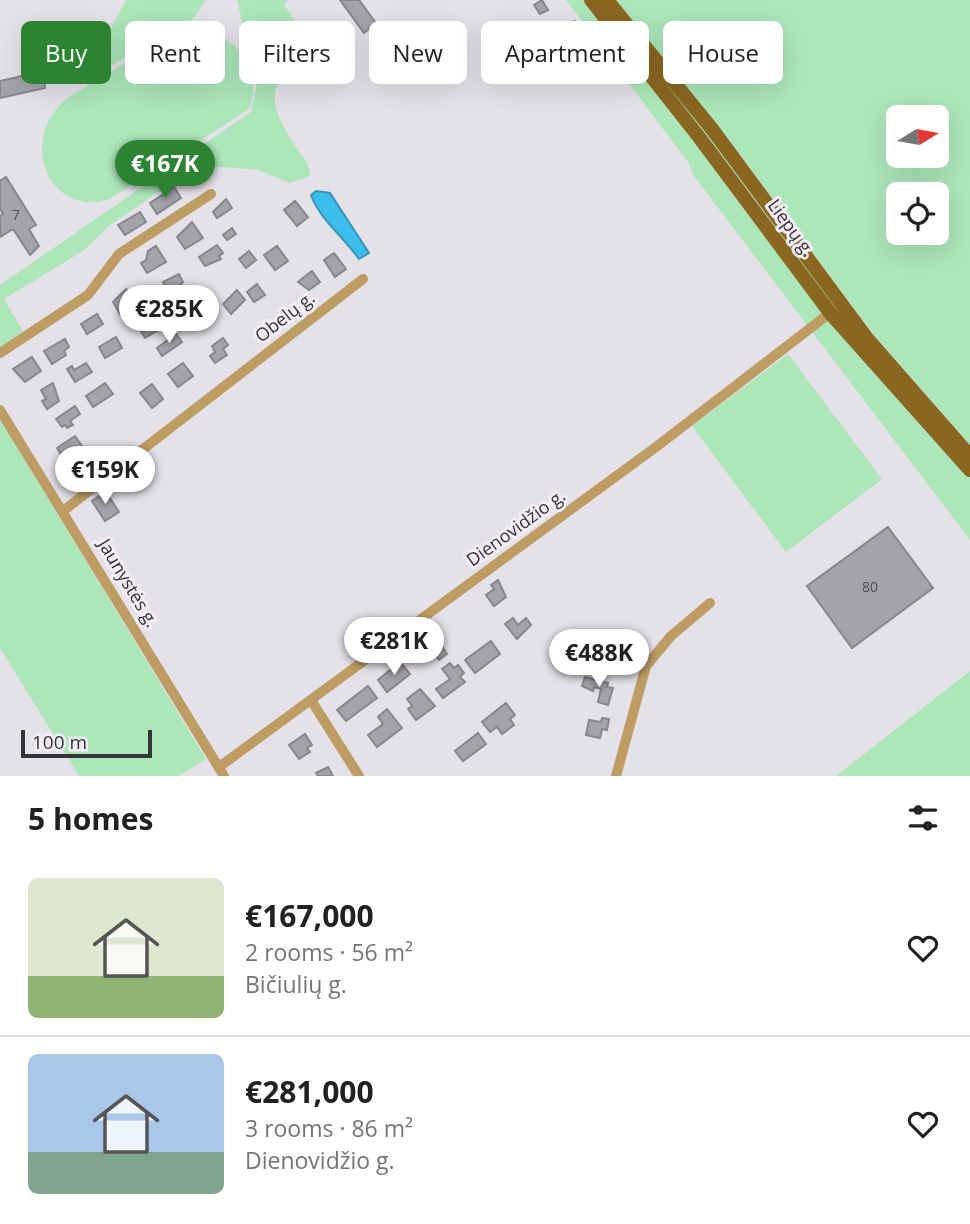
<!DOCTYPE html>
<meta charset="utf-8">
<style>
:root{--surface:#fff;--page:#f2f2f2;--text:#202124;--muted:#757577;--line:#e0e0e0;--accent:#2c8433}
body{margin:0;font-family:"Open Sans",sans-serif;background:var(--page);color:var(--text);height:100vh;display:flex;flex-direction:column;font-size:26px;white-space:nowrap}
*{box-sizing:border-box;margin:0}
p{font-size:23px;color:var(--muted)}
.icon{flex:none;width:38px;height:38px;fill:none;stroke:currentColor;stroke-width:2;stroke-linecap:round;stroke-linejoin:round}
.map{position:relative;height:776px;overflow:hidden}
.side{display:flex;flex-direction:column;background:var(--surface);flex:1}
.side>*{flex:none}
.hud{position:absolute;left:21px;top:21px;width:929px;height:63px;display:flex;gap:14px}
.needle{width:46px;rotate:79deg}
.buttons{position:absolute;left:886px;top:105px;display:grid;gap:14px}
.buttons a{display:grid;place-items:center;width:63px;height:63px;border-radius:10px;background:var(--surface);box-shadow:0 7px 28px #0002;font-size:35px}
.scale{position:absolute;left:21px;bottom:18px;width:131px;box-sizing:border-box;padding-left:7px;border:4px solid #343335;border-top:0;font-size:19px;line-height:24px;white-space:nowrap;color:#343335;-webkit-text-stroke:5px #f3eef6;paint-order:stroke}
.price{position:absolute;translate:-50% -60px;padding:0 16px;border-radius:24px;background:#fff;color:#222;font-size:23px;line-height:46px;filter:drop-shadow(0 2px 4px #0008)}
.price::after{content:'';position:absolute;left:50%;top:42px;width:21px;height:16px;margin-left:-10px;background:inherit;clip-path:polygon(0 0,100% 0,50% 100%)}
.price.active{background:var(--accent);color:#fff}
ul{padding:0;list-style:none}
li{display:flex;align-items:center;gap:21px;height:175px;padding:0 28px}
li+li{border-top:2px solid var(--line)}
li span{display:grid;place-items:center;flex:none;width:196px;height:140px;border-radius:10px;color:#555}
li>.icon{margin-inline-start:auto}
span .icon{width:84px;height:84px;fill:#fffc;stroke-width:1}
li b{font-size:30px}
h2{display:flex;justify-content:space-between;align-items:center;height:84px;padding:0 28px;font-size:30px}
.pill{padding:0 24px;border-radius:10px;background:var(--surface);box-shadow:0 7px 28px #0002;font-size:24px;line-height:63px}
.pill.active{background:var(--accent);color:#fff}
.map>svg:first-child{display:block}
.green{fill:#ace6b9;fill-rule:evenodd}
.water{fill:#3cbeed;stroke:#3a94b6;stroke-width:2}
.building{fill:#a6a2a9;stroke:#89858c;stroke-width:2}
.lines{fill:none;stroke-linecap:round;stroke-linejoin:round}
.minor{stroke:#be9d64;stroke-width:10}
.major{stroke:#8a6721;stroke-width:14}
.labels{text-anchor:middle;stroke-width:6;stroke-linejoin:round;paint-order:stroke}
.number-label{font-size:14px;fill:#504f52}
.street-label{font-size:18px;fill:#343335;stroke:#f3eef6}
</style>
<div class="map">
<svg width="970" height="776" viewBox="0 0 970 776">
<rect width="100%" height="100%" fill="#e5e1e8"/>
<path class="green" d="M126,0H206L192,20L103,70L98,65L97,54Z
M237,0H288L284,5L313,46C267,81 264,99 296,147C303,157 310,164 310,176L290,183L259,170L226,167H205L183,175L109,226L83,251L4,299L23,331L0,347V285L251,112L257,83Z
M566,0H584L970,478V540L694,176L688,162Z
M598,0H601L725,153L854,328L837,312L740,180Z
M616,0H970V445L874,335L730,141ZM898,117H936V156H898ZM898,194H936V233H898Z
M196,21L202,30L200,33C238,33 264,73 249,109L110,199C50,219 16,141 67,98Z
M788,354L882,479L786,552L692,426Z
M0,419L206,759L179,776H79L0,648Z
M970,671V776H836Z"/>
<path class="water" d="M316,191L330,193L369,253L359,259C344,237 320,220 311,195Z"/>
<path class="building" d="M340,0H359L376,23L364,33Z
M542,0L548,10L540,14L534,5Z
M575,21L581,27L576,32L570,25Z
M558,27L564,33L547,47L542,41Z
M44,71L45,88L0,98V81Z
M6,177L36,225L29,229L39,246L30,255L13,229L0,237V216L3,214L0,209V181Z
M174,187L181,198L157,214L150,203Z
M226,199L232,208L217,218L213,212Z
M295,201L308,217L297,226L284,210Z
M140,212L146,222L125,235L118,225Z
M192,222L203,238L185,249L177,237Z
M232,228L236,234L227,240L223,235Z
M217,245L223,253L219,256L221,259L205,266L199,257Z
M156,246L166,262L147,273L141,263L146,260L148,251Z
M277,246L288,261L275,270L264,255Z
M249,251L256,260L246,268L239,259Z
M334,253L346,269L335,277L324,260Z
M312,271L320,282L309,290L298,282Z
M179,274L183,282L170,295L163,282Z
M257,284L265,295L254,302L247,292Z
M126,289L136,304L120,314L113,302Z
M237,290L245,300L231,314L223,304Z
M97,314L103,324L87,334L81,324Z
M156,317L162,328L145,338L139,328Z
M176,334L182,342L162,356L157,348Z
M116,337L122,348L105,358L99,347Z
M223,338L228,345L223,349L227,355L215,363L210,356L215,352L212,346Z
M65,339L69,347L64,351L66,355L52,364L44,351Z
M32,357L41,371L25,382L13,369Z
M86,363L92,372L75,382L67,369L72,366L74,370Z
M183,363L193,376L178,387L168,374Z
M53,383L59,401L47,409L42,401L46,399L41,390Z
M105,383L113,394L93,407L86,396Z
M152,384L163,399L152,408L140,393Z
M75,406L80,414L70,421L73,425L67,428L65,425L62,427L56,419Z
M75,436L82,446L73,452L76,457L67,463L57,448Z
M106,492L119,512L105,521L92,501Z
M888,527L933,588L852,648L807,586Z
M498,580L506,597L494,606L486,595L494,589L491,585Z
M513,618L518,625L526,618L531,625L517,639L505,624Z
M432,631L447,654L439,660L421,639Z
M491,641L500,654L475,673L465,660Z
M422,646L425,654L412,659L408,651Z
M400,662L410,674L387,692L378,680Z
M450,663L454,668L458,665L464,673L460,677L465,682L443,698L436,689L450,679L442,669Z
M585,677L608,683L607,687L613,688L608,705L598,702L601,689L594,687L593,691L582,686Z
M368,686L377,698L346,721L337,710Z
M420,689L435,706L416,720L408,709L412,706L407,699Z
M506,703L515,715L510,719L514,725L502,734L497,727L490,732L482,722Z
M387,709L402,728L377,747L368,735L383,724L378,717Z
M602,718L609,719L607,730L602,729L600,738L586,735L589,720L601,722Z
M478,733L486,744L463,761L455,751Z
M305,734L312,745L307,748L310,752L299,759L289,745Z
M328,767L333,776H318L316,773Z"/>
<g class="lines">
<path class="minor" d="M0,353L88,295L119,254L211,194
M0,410L224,776
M63,511L363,279
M311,700L359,776
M219,767L656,447L830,313
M616,776L646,666L671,636L710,603"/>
<path class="major" d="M591,0L699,137L831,314L970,470
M607,0L712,129L866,337L970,456"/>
</g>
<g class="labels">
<g class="number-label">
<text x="16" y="220">7</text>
<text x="870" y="592">80</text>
</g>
<g class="street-label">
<text transform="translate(791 228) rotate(54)" y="6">Liepų g.</text>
<text transform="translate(285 317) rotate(-38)" y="6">Obelų g.</text>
<text transform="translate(516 528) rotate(-36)" y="6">Dienovidžio g.</text>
<text transform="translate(128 583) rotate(59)" y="6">Jaunystės g.</text>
</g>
</g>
</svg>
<div class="buttons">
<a><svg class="needle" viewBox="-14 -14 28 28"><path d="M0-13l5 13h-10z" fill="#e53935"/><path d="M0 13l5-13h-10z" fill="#757577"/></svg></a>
<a><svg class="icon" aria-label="locate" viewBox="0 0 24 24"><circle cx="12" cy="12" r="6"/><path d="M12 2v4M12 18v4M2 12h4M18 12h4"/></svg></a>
</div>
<div class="scale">100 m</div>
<b class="price active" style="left:165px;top:200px">€167K</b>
<b class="price" style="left:169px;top:345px">€285K</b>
<b class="price" style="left:105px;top:506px">€159K</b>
<b class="price" style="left:394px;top:677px">€281K</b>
<b class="price" style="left:599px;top:689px">€488K</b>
<div class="hud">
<a class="pill active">Buy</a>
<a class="pill">Rent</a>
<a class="pill">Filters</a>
<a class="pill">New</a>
<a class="pill">Apartment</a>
<a class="pill">House</a>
</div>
</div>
<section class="side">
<h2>5 homes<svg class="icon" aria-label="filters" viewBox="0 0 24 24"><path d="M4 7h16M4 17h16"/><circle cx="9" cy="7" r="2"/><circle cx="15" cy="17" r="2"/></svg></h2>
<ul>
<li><span style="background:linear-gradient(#dfe7d0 70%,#8fb573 0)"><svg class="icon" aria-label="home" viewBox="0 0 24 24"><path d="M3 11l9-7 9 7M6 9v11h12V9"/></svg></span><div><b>€167,000</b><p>2 rooms · 56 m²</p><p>Bičiulių g.</p></div><svg class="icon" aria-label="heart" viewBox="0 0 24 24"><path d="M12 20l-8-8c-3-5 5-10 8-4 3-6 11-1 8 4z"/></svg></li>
<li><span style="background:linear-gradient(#a9c7e8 70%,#7fa58c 0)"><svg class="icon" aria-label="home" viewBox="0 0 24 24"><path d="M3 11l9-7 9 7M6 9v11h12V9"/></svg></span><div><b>€281,000</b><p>3 rooms · 86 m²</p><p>Dienovidžio g.</p></div><svg class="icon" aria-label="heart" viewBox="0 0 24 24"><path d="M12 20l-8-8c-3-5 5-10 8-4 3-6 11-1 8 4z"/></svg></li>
</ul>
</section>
